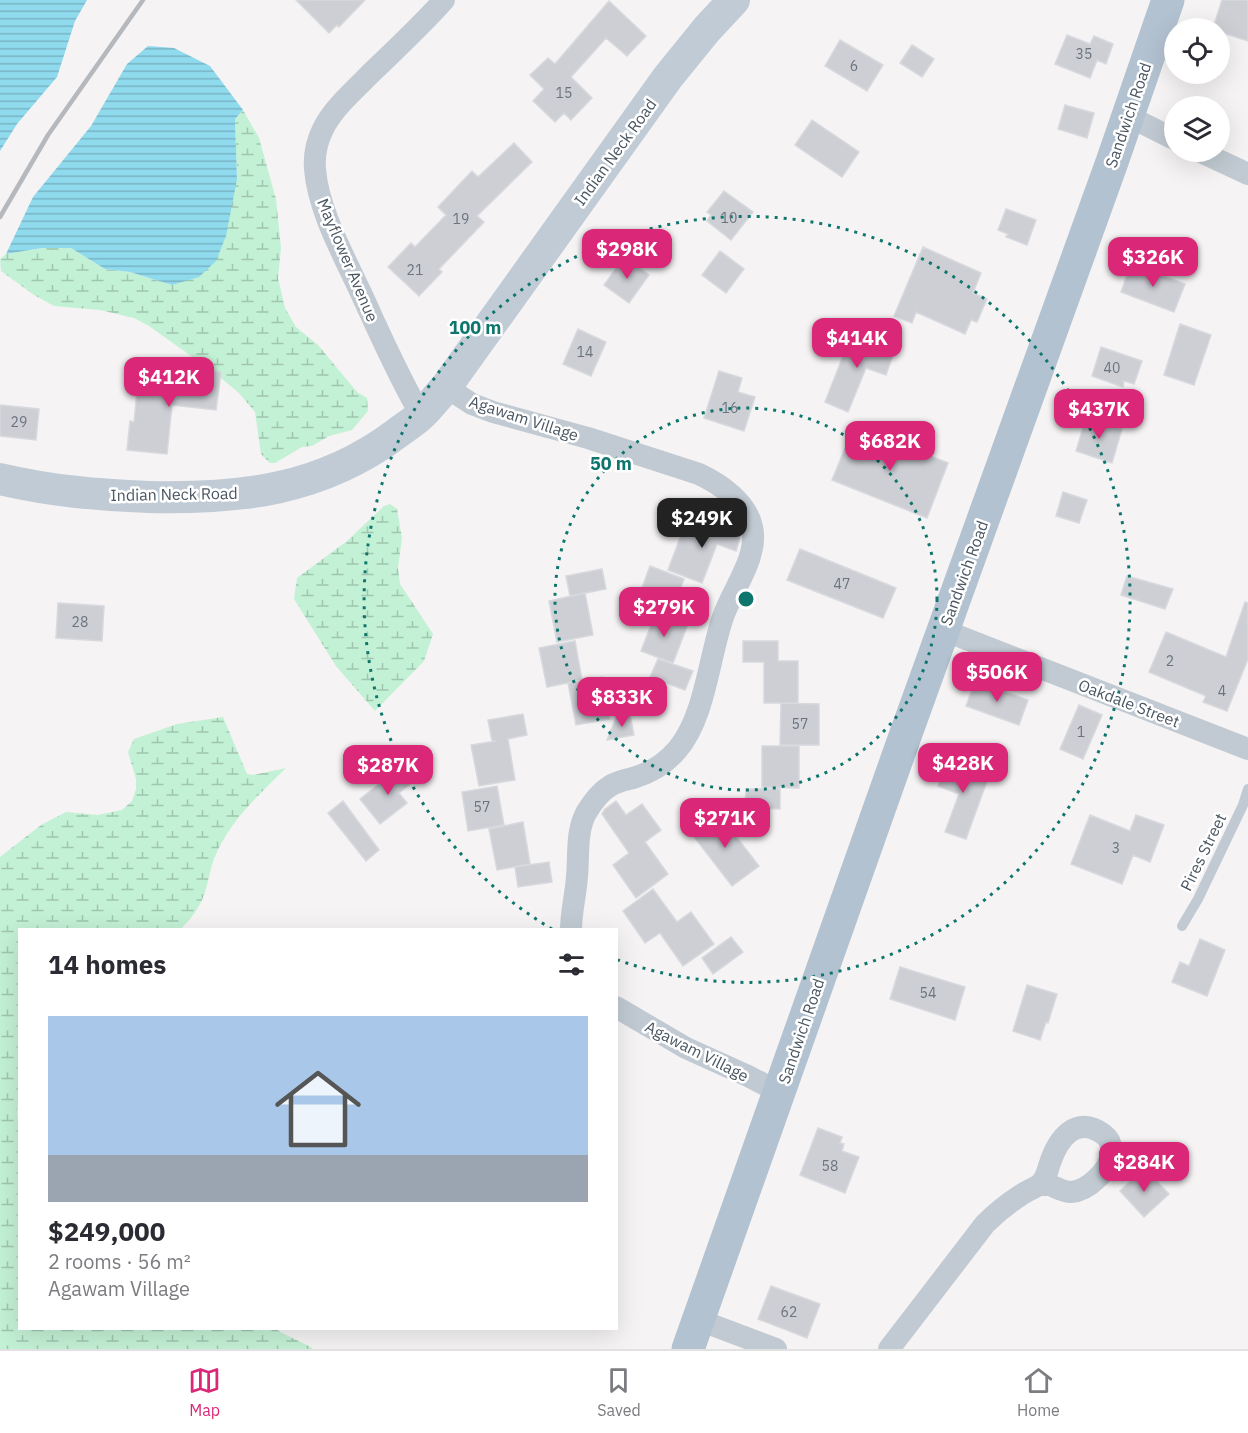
<!DOCTYPE html>
<meta charset="utf-8">
<style>
:root{--surface:#fff;--page:#f2f2f3;--text:#2b2b33;--muted:#7c7c81;--line:#e1e1e2;--accent:#db2777}
body{margin:0;font-family:"IBM Plex Sans",sans-serif;background:var(--page);color:var(--text);height:100vh;display:flex;flex-direction:column;font-size:22px;white-space:nowrap}
*{box-sizing:border-box;margin:0}
p{font-size:20px;color:var(--muted)}
.icon{flex:none;width:33px;height:33px;fill:none;stroke:currentColor;stroke-width:2;stroke-linecap:round;stroke-linejoin:round}
.map{position:relative;flex:1;overflow:hidden}
.side{position:absolute;left:18px;top:928px;width:600px;height:402px;display:flex;flex-direction:column;background:var(--surface);border-radius:0px;box-shadow:0 6px 24px #0002}
.side>*{flex:none}
.fabs{position:absolute;left:1164px;top:18px;display:grid;gap:12px}
.fabs a{display:grid;place-items:center;width:66px;height:66px;border-radius:50%;background:var(--surface);box-shadow:0 6px 24px #0002;font-size:30px}
.price{position:absolute;translate:-50% -51px;padding:0 14px;border-radius:12px;background:var(--accent);color:#fff;font-size:20px;line-height:39px;filter:drop-shadow(0 2px 3px #0008)}
.price::after{content:'';position:absolute;left:50%;top:36px;width:18px;height:14px;margin-left:-9px;background:inherit;clip-path:polygon(0 0,100% 0,50% 100%)}
.price.current{background:#222;color:#fff}
ul{padding:0;list-style:none}
li{display:grid;align-content:center;gap:12px;height:318px;padding:0 30px}
li+li{border-top:2px solid var(--line)}
li span{display:grid;place-items:center;height:186px;border-radius:0px;color:#555}
li>.icon{margin-inline-start:auto}
span .icon{width:108px;height:108px;fill:#fffc;stroke-width:1}
li b{font-size:26px}
h2{display:flex;justify-content:space-between;align-items:center;height:72px;padding:0 30px;font-size:26px}
.dock{display:flex;justify-content:space-around;align-items:center;height:84px;border-top:2px solid var(--line);background:var(--surface);font-size:16px;color:var(--muted)}
.dock a{display:grid;justify-items:center;gap:3px}
.dock .current{color:var(--accent)}
.map>svg:first-child{display:block}
.wetland{fill:url(#wetland-marsh)}
.water{fill:url(#water-rules)}
.building{fill:#cdcfd5;stroke:#d7d9de;stroke-width:1.5}
.lines{fill:none;stroke-linecap:round;stroke-linejoin:round}
.lane{stroke:#c1cad2;stroke-width:10}
.street{stroke:#c1cad2;stroke-width:22}
.secondary{stroke:#c1cbd6;stroke-width:32}
.primary{stroke:#b3c2d1;stroke-width:33}
.rail{stroke:#b5b8bd;stroke-width:4.5}
.ring{fill:none;stroke:#0f766e;stroke-width:3;stroke-dasharray:3 6}
.labels{text-anchor:middle;stroke-width:5;stroke-linejoin:round;paint-order:stroke}
.number-label{font-size:14px;fill:#6b747e}
.street-label{font-size:16px;fill:#4a5661;stroke:#fff}
.centre{fill:#0f766e;stroke:#fff;stroke-width:3}
.ring-label{font-size:18px;text-anchor:middle;font-weight:bold;fill:#0f766e;stroke:#fff;stroke-width:5;stroke-linejoin:round;paint-order:stroke}
</style>
<div class="map">
<svg width="1248" height="1349" viewBox="0 0 1248 1349">
<defs>
<pattern id="wetland-marsh" width="20" height="14" patternUnits="userSpaceOnUse" patternTransform="scale(1.5)"><rect width="20" height="14" fill="#c3f1d5"/><path d="M1 5h8M5 5V1M11 12h8M15 12V8" fill="none" stroke="#a0c6b0"/></pattern>
<pattern id="water-rules" width="6" height="5" patternUnits="userSpaceOnUse" patternTransform="scale(1.5)"><rect width="6" height="5" fill="#90daee"/><path d="M0 2.5h6" fill="none" stroke="#78b4c4"/></pattern>
</defs>
<rect width="100%" height="100%" fill="#f5f3f3"/>
<path class="wetland" d="M243,110L259,138L276,199L281,248L278,278L285,308L296,327L318,345L357,392L367,398L368,411L352,430L329,436L312,446L302,447L275,463H270L261,454L255,412L239,393L215,373L149,326L134,318L100,310L54,306L34,295L1,271L0,259L6,254L42,248H71L105,269L130,272L172,285L237,179L235,119Z
M390,504L397,509L402,538L398,568L400,584L433,634L424,661L375,711L336,666L294,599L297,578L347,541L384,506Z
M223,717L247,774L253,775L286,768C259,795 228,822 214,859C209,872 208,887 202,900C197,911 189,921 180,930H20V1105L17,1110L20,1136V1329H276L282,1333L309,1346L313,1349H0V857L41,825L66,812L98,815L122,810L132,801L136,789V779L128,752L134,739L177,724Z"/>
<path class="water" d="M0,0H87L75,21L57,77L17,124L0,151Z
M148,46L174,48L210,66L243,110L235,119L237,179L226,236L216,261L199,277L172,285L130,272L105,269L71,248H42L6,254L33,197L91,126L127,64Z"/>
<path class="building" d="M296,0H365L339,27L337,25L329,33Z
M1222,0H1248V41L1220,32V28H1213Z
M609,1L646,36L627,56L606,38L571,77L592,98L571,120L564,113L555,122L533,101L544,89L530,75L548,58L555,64Z
M1067,35L1090,44L1094,36L1113,44L1106,64L1097,60L1090,78L1055,64Z
M840,40L883,65L867,91L825,66Z
M912,45L934,59L922,77L900,63Z
M1065,105L1094,113L1087,138L1058,129Z
M812,120L859,152L842,177L795,145Z
M514,143L532,162L477,216L484,222L439,269L442,272L419,296L388,267L411,243L415,247L446,215L438,207L472,171L478,177Z
M724,191L753,212L731,240L707,221L711,215L707,212Z
M1006,209L1036,220L1027,245L1006,237L1008,234L998,230Z
M923,247L981,273L973,293L987,299L977,322L971,320L965,334L916,312L912,323L894,316Z
M720,251L744,269L726,293L702,275Z
M624,257L649,275L629,303L604,285Z
M1131,264L1185,284L1174,312L1121,292Z
M1180,324L1211,335L1194,385L1164,375Z
M578,329L606,342L591,376L563,364Z
M852,333L895,349L886,375L866,368L848,412L825,402Z
M1101,347L1142,361L1134,384L1124,381L1123,387L1092,376Z
M190,368L221,372L216,410L172,405L167,454L127,450L130,421L134,422L138,381L187,386Z
M719,371L742,378L738,392L755,397L744,431L704,418Z
M0,405L39,409L36,440L0,436Z
M1086,418L1122,429L1112,463L1076,451Z
M854,426L948,463L927,518L832,480Z
M1063,492L1087,500L1079,523L1056,516Z
M710,517L738,528L740,538L736,551L717,544L702,583L668,570L683,530L702,538Z
M800,549L896,588L883,618L787,580Z
M650,566L684,579L670,616L636,604Z
M602,569L606,589L570,596L566,576Z
M1127,576L1173,589L1165,609L1121,595Z
M585,593L593,635L557,642L549,601Z
M1245,602L1248,603V659L1227,711L1203,702L1206,696L1149,672L1166,632L1226,657Z
M58,603L104,606L102,641L56,638Z
M656,612L688,624L673,663L641,651Z
M575,641L582,680L547,687L539,648Z
M743,641H778V661H798V703H764V662H743Z
M658,659L693,671L685,690L650,677Z
M602,677L610,719L576,725L568,683Z
M975,681L1028,700L1019,725L966,706Z
M781,703L819,704V745H780Z
M1079,705L1102,715L1083,759L1060,749Z
M523,714L527,735L508,739L515,780L479,786L471,745L496,741H492L488,720Z
M630,715L634,735L607,740L616,718Z
M762,746H799V788L762,787Z
M947,758L990,773L966,839L945,832L959,794L938,786Z
M402,766L414,781L399,793L407,803L380,824L360,799Z
M497,786L504,825L468,831L462,792Z
M746,789H780V809L745,808Z
M343,801L379,850L366,861L328,813Z
M616,801L626,815L642,804L661,830L645,842L668,874L636,898L613,865L629,853L602,814L605,809Z
M718,813L759,866L732,886L691,833Z
M1090,815L1130,831L1136,815L1164,825L1150,862L1133,855L1122,884L1071,864Z
M523,822L530,864L497,870L489,829Z
M549,862L552,882L518,887L515,867Z
M653,889L677,922L691,912L714,944L683,966L660,933L645,943L623,911Z
M731,937L743,952L713,974L702,958Z
M1200,939L1225,950L1207,996L1172,982L1180,962L1189,966Z
M900,967L965,987L955,1020L890,999Z
M1027,985L1057,994L1048,1023L1046,1022L1040,1040L1013,1031Z
M818,1128L842,1137L840,1143L844,1144L842,1151L859,1157L845,1193L800,1175Z
M1144,1168L1169,1194L1144,1217L1120,1191Z
M771,1286L820,1304L807,1338L758,1319Z"/>
<g class="lines">
<path class="lane" d="M1182,926L1198,899L1243,805L1248,789"/>
<path class="street" d="M1128,116L1174,139
M1201,152L1248,174
M446,387L472,404L493,412L588,438L699,474C720,484 747,502 752,527C759,557 732,590 723,617C709,657 705,718 677,750C666,763 652,772 636,777C627,780 618,781 610,786C600,792 592,803 586,813C576,832 579,855 577,876C576,894 571,911 571,930
M421,415C398,376 380,334 361,293C344,256 318,210 315,169C314,156 317,141 323,129C333,108 354,91 370,74C395,50 421,26 444,0
M943,630L1248,749
M616,1007L686,1048L748,1076L779,1092
M699,1320L776,1349
M889,1349L985,1224C996,1213 1007,1204 1021,1195C1027,1191 1035,1188 1040,1184C1047,1178 1047,1171 1050,1163C1058,1139 1076,1114 1103,1134C1110,1139 1112,1145 1111,1153C1110,1170 1088,1191 1071,1192C1063,1192 1056,1187 1049,1185C1046,1185 1043,1185 1040,1184"/>
<path class="secondary" d="M0,479C52,491 97,495 149,497C241,499 321,490 396,434C405,427 414,422 422,414C430,406 438,396 446,387L668,77L707,29L734,0"/>
<path class="primary" d="M688,1349L904,739L1112,162L1168,0"/>
<path class="rail" d="M0,217L48,135L143,0"/>
</g>
<g class="ring">
<circle cx="746" cy="599" r="191"/>
<path d="M552 929A383 383 0 1 1 618 960"/>
</g>
<g class="labels">
<g class="number-label">
<text x="1084" y="59">35</text>
<text x="854" y="71">6</text>
<text x="564" y="98">15</text>
<text x="729" y="223">10</text>
<text x="461" y="224">19</text>
<text x="415" y="275">21</text>
<text x="585" y="357">14</text>
<text x="1112" y="373">40</text>
<text x="730" y="413">16</text>
<text x="19" y="427">29</text>
<text x="842" y="589">47</text>
<text x="80" y="627">28</text>
<text x="1170" y="666">2</text>
<text x="1222" y="696">4</text>
<text x="800" y="729">57</text>
<text x="1081" y="737">1</text>
<text x="482" y="812">57</text>
<text x="1116" y="853">3</text>
<text x="928" y="998">54</text>
<text x="830" y="1171">58</text>
<text x="789" y="1317">62</text>
</g>
<g class="street-label">
<text transform="translate(1128 115) rotate(-71)" y="6">Sandwich Road</text>
<text transform="translate(615 152) rotate(-54)" y="6">Indian Neck Road</text>
<text transform="translate(348 260) rotate(67)" y="6">Mayflower Avenue</text>
<text transform="translate(524 418) rotate(18)" y="6">Agawam Village</text>
<text transform="translate(174 494) rotate(-1)" y="6">Indian Neck Road</text>
<text transform="translate(964 573) rotate(-70)" y="6">Sandwich Road</text>
<text transform="translate(1129 703) rotate(21)" y="6">Oakdale Street</text>
<text transform="translate(1203 852) rotate(-64)" y="6">Pires Street</text>
<text transform="translate(801 1031) rotate(-71)" y="6">Sandwich Road</text>
<text transform="translate(697 1051) rotate(27)" y="6">Agawam Village</text>
</g>
</g>
<circle cx="746" cy="599" r="9" class="centre"/>
<g class="ring-label">
<text x="475" y="334">100 m</text>
<text x="611" y="470">50 m</text>
</g>
</svg>
<div class="fabs">
<a><svg class="icon" aria-label="locate" viewBox="0 0 24 24"><circle cx="12" cy="12" r="6"/><path d="M12 2v4M12 18v4M2 12h4M18 12h4"/></svg></a>
<a><svg class="icon" aria-label="layers" viewBox="0 0 24 24"><path d="M12 4l9 5-9 5-9-5zM3 14l9 5 9-5"/></svg></a>
</div>
<b class="price" style="left:627px;top:280px">$298K</b>
<b class="price" style="left:1153px;top:288px">$326K</b>
<b class="price" style="left:857px;top:369px">$414K</b>
<b class="price" style="left:169px;top:408px">$412K</b>
<b class="price" style="left:1099px;top:440px">$437K</b>
<b class="price" style="left:890px;top:472px">$682K</b>
<b class="price current" style="left:702px;top:549px">$249K</b>
<b class="price" style="left:664px;top:638px">$279K</b>
<b class="price" style="left:997px;top:703px">$506K</b>
<b class="price" style="left:622px;top:728px">$833K</b>
<b class="price" style="left:963px;top:794px">$428K</b>
<b class="price" style="left:388px;top:796px">$287K</b>
<b class="price" style="left:725px;top:849px">$271K</b>
<b class="price" style="left:1144px;top:1193px">$284K</b>
<section class="side">
<h2>14 homes<svg class="icon" aria-label="filters" viewBox="0 0 24 24"><path d="M4 7h16M4 17h16"/><circle cx="9" cy="7" r="2"/><circle cx="15" cy="17" r="2"/></svg></h2>
<ul>
<li><span style="background:linear-gradient(#a9c7e8 75%,#9aa5b1 0)"><svg class="icon" aria-label="home" viewBox="0 0 24 24"><path d="M3 11l9-7 9 7M6 9v11h12V9"/></svg></span><div><b>$249,000</b><p>2 rooms · 56 m²</p><p>Agawam Village</p></div></li>
</ul>
</section>
</div>
<nav class="dock">
<a class="current"><svg class="icon" aria-label="map" viewBox="0 0 24 24"><path d="M3 6l6-2 6 2 6-2v14l-6 2-6-2-6 2zM9 4v14M15 6v14"/></svg>Map</a>
<a><svg class="icon" aria-label="saved" viewBox="0 0 24 24"><path d="M7 4h10v16l-5-4-5 4z"/></svg>Saved</a>
<a><svg class="icon" aria-label="home" viewBox="0 0 24 24"><path d="M3 11l9-7 9 7M6 9v11h12V9"/></svg>Home</a>
</nav>
